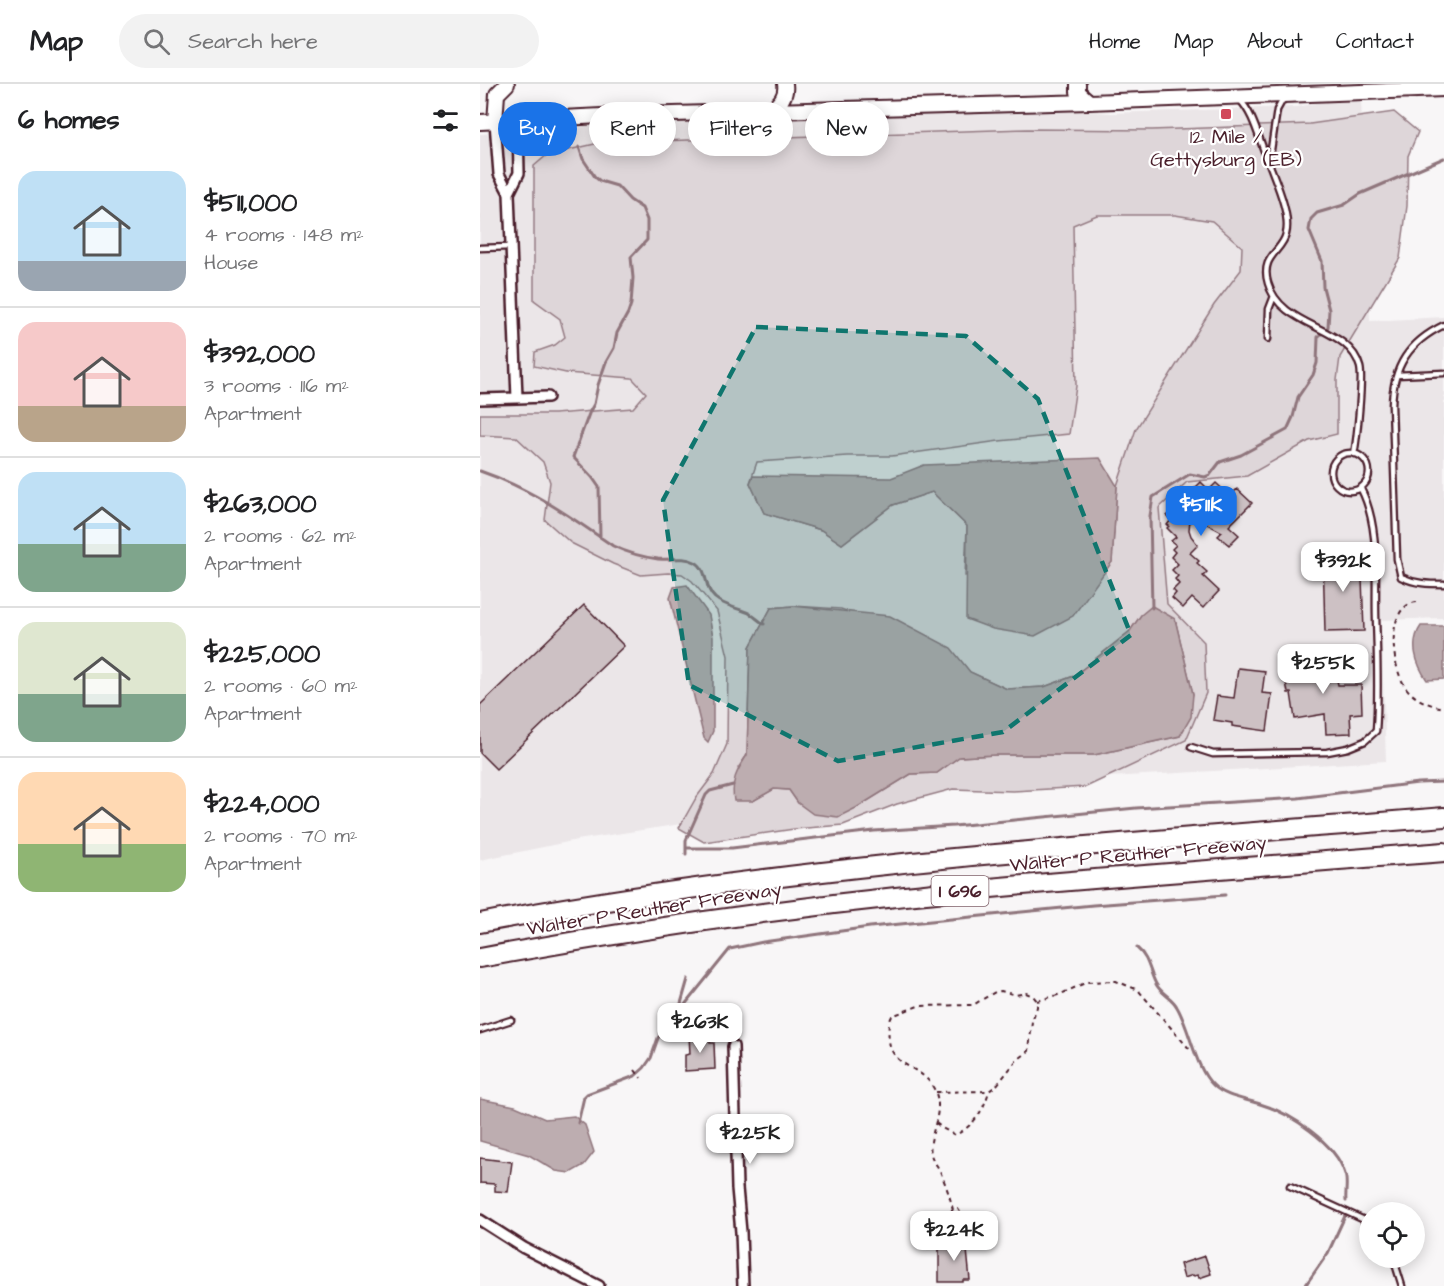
<!DOCTYPE html>
<meta charset="utf-8">
<style>
:root{--surface:#fff;--page:#f2f2f2;--text:#202124;--muted:#757577;--line:#e0e0e0;--accent:#1a73e8}
body{margin:0;font-family:"Architects Daughter",sans-serif;background:var(--page);color:var(--text);height:100vh;display:flex;flex-direction:column;font-size:22px;white-space:nowrap}
*{box-sizing:border-box;margin:0}
p{font-size:20px;color:var(--muted)}
.icon{flex:none;width:33px;height:33px;fill:none;stroke:currentColor;stroke-width:2;stroke-linecap:round;stroke-linejoin:round}
.map{position:relative;flex:1;overflow:hidden}
.details{display:flex;flex-direction:column;background:var(--surface);width:480px}
.details>*{flex:none}
.guide{position:absolute;left:18px;top:18px;width:570px;height:54px;display:flex;gap:12px}
.buttons{position:absolute;left:879px;top:1118px;display:grid;gap:12px}
.buttons a{display:grid;place-items:center;width:66px;height:66px;border-radius:50%;background:var(--surface);box-shadow:0 3px 15px #0003;font-size:30px}
.price{position:absolute;translate:-50% -51px;padding:0 14px;border-radius:12px;background:#fff;color:#222;font-size:20px;line-height:39px;filter:drop-shadow(0 2px 3px #0008)}
.price::after{content:'';position:absolute;left:50%;top:36px;width:18px;height:14px;margin-left:-9px;background:inherit;clip-path:polygon(0 0,100% 0,50% 100%)}
.price.on{background:var(--accent);color:#fff}
ul{padding:0;list-style:none}
li{display:flex;align-items:center;gap:18px;height:150px;padding:0 18px}
li+li{border-top:2px solid var(--line)}
li span{display:grid;place-items:center;flex:none;width:168px;height:120px;border-radius:18px;color:#555}
li>.icon{margin-inline-start:auto}
span .icon{width:72px;height:72px;fill:#fffc;stroke-width:1}
li b{font-size:26px}
h2{display:flex;justify-content:space-between;align-items:center;height:72px;padding:0 18px;font-size:26px}
.tag{padding:0 21px;border-radius:27px;background:var(--surface);box-shadow:0 3px 15px #0003;font-size:21px;line-height:54px}
.tag.on{background:var(--accent);color:#fff}
header{display:flex;align-items:center;gap:36px;box-sizing:border-box;height:84px;padding:0 30px;background:var(--surface);border-bottom:2px solid var(--line)}
header strong{font-size:28px}
nav{display:flex;gap:33px;margin-inline-start:auto;font-size:21px}
.search{width:420px;height:54px;background:var(--page);display:flex;align-items:center;gap:15px;box-sizing:border-box;padding:0 21px;border-radius:33px;color:var(--muted);font-size:22px}
main{display:flex;flex:1;min-height:0}
.map>svg:first-child{display:block}
.built{fill:#ebe6e8}
.green{fill:#ded6d9;stroke:#947a82;stroke-width:1.5;fill-rule:evenodd}
.water{fill:#bdadb0;stroke:#8f747b;stroke-width:1.5}
.lines{fill:none;stroke-linecap:round;stroke-linejoin:round}
.stream{stroke:#8f747b;stroke-width:3}
.building{fill:#cdc1c4;stroke:#4a1f2b;stroke-width:1.5}
.service-casing{stroke:#4a1f2b;stroke-width:9}
.minor-casing{stroke:#4a1f2b;stroke-width:14}
.secondary-casing{stroke:#4a1f2b;stroke-width:18}
.motorway-casing{stroke:#4a1f2b;stroke-width:22}
.path{stroke:#4a1f2b;stroke-width:2;stroke-dasharray:4.5 4.5;stroke-linecap:butt}
.service{stroke:#fff;stroke-width:4.5}
.minor{stroke:#fff;stroke-width:9}
.secondary{stroke:#fff;stroke-width:14}
.motorway{stroke:#fff;stroke-width:18}
.marked{fill:#0f766e;fill-opacity:0.2;stroke:#0f766e;stroke-width:4.5;stroke-dasharray:12 8;stroke-linejoin:round}
.poi-dot{fill:#d1495b;stroke:#fff;stroke-width:2}
.labels{text-anchor:middle;stroke-width:4.5;stroke-linejoin:round;paint-order:stroke}
.shield{fill:#fff;stroke:#80626b;stroke-width:1.5}
.shield-label{font-size:18px;font-weight:bold;fill:#4a1f2b}
.poi-label{font-size:20px;fill:#4a1f2b;stroke:#fff}
.street-label{font-size:20px;fill:#4a1f2b;stroke:#fff}
</style>
<header>
<strong>Map</strong>
<div class="search"><svg class="icon" aria-label="search" viewBox="0 0 24 24"><circle cx="10" cy="10" r="6"/><path d="M15 15l6 6"/></svg>Search here</div>
<nav><a>Home</a><a>Map</a><a>About</a><a>Contact</a></nav>
</header>
<main>
<section class="details">
<h2>6 homes<svg class="icon" aria-label="filters" viewBox="0 0 24 24"><path d="M4 7h16M4 17h16"/><circle cx="9" cy="7" r="2"/><circle cx="15" cy="17" r="2"/></svg></h2>
<ul>
<li><span style="background:linear-gradient(#bfe0f5 75%,#9aa5b1 0)"><svg class="icon" aria-label="home" viewBox="0 0 24 24"><path d="M3 11l9-7 9 7M6 9v11h12V9"/></svg></span><div><b>$511,000</b><p>4 rooms · 148 m²</p><p>House</p></div></li>
<li><span style="background:linear-gradient(#f6c9c9 70%,#b9a48a 0)"><svg class="icon" aria-label="home" viewBox="0 0 24 24"><path d="M3 11l9-7 9 7M6 9v11h12V9"/></svg></span><div><b>$392,000</b><p>3 rooms · 116 m²</p><p>Apartment</p></div></li>
<li><span style="background:linear-gradient(#bfe0f5 60%,#7fa58c 0)"><svg class="icon" aria-label="home" viewBox="0 0 24 24"><path d="M3 11l9-7 9 7M6 9v11h12V9"/></svg></span><div><b>$263,000</b><p>2 rooms · 62 m²</p><p>Apartment</p></div></li>
<li><span style="background:linear-gradient(#dfe7d0 60%,#7fa58c 0)"><svg class="icon" aria-label="home" viewBox="0 0 24 24"><path d="M3 11l9-7 9 7M6 9v11h12V9"/></svg></span><div><b>$225,000</b><p>2 rooms · 60 m²</p><p>Apartment</p></div></li>
<li><span style="background:linear-gradient(#ffd9b3 60%,#8fb573 0)"><svg class="icon" aria-label="home" viewBox="0 0 24 24"><path d="M3 11l9-7 9 7M6 9v11h12V9"/></svg></span><div><b>$224,000</b><p>2 rooms · 70 m²</p><p>Apartment</p></div></li>
</ul>
</section>
<div class="map">
<svg width="964" height="1202" viewBox="0 0 964 1202">
<rect width="100%" height="100%" fill="#f8f6f7"/>
<filter id="ink" filterUnits="userSpaceOnUse"><feTurbulence type="fractalNoise" baseFrequency=".0167" numOctaves="2"/><feDisplacementMap in="SourceGraphic" scale="12" xChannelSelector="R" yChannelSelector="G"/><feConvolveMatrix kernelMatrix="1 2 1 2 8 2 1 2 1" color-interpolation-filters="sRGB"/></filter>
<g filter="url(#ink)">
<path class="built" d="M881,15L890,237L964,233V534L901,536L906,677L523,699L247,733L97,756L0,776V50L84,46L123,39L571,24L631,29L817,23L852,16Z"/>
<path class="green" d="M914,28L938,48L928,72L927,122L920,174L860,273L857,296V350L829,357L767,392L707,398L679,424L687,520L724,558L726,609L706,656L606,703L533,707L473,705L417,720L363,741L314,745L224,758L199,744L216,714L234,690L247,660L248,572L237,527L212,497L202,490L188,489L161,491L133,480L91,459L65,436L70,398L63,378L36,353L0,351V330H74L153,324L166,309L152,294L86,289L54,282L55,268L75,261L85,253L80,235L54,216V82L67,71L119,59L547,45L672,46L830,40ZM617,131H695L732,137L762,163L761,186L734,221L656,345L637,402L632,478L485,492L487,442L452,408L413,421L362,460L341,446L284,429L270,399L277,378L367,372H412L519,357L589,350L596,302L593,141ZM313,522L361,525L470,564L490,588L527,605L564,603L594,592L650,547L661,531L695,535L713,610L700,652L614,671H515L479,673L457,689L431,690L376,724L318,719L309,706L294,705L273,717L258,684L267,671L270,563L291,524Z"/>
<path class="water" d="M620,374L637,402L632,478L593,532L555,552L513,545L486,535L487,442L452,408L413,421L362,460L341,446L284,429L270,399L273,392L411,394L444,381Z
M207,501L229,531L233,553V647L228,658L224,654L190,514L194,503Z
M313,522L410,532L471,564L490,588L527,605L564,603L594,592L650,547L661,531L672,522L695,535L713,610L711,633L700,652L614,671H515L479,673L457,689L431,690L376,724L358,733L333,730L318,719L309,706L294,705L273,717H254C251,697 256,688 267,671L270,563L291,524Z
M941,542H964V595L947,596C936,580 929,559 941,542Z
M0,1015L35,1022L65,1035L94,1032L105,1041L114,1068L104,1081L90,1089L76,1087L49,1071L0,1057Z"/>
<g class="lines">
<path class="stream" d="M99,63L103,75L115,93L120,97L137,102L150,116L162,124L167,136V156L151,173L153,194L151,220L148,229L137,249L134,264L126,278L118,301L114,320L110,327L93,373L112,393L119,403L120,453
M0,387C50,404 90,432 133,462C148,469 162,473 178,475C190,476 204,472 215,478C229,485 223,504 235,514C244,522 258,524 269,529C274,532 279,537 284,540
M672,524L670,432L673,413L710,390L725,393L730,391L740,378L761,371L807,346L813,333L818,313L833,291L837,279L838,253L848,243L849,226L843,203L842,177L829,146L831,135L837,129L864,121L880,110L964,74
M206,764H252L394,747L474,742L656,724L818,714L938,699L964,698
M206,770V756L226,711L230,707L253,701
M657,864C669,874 669,887 676,900C681,910 692,913 697,923C710,945 715,984 733,1001C745,1013 765,1015 780,1020C810,1029 856,1059 865,1090C868,1098 865,1109 866,1117
M200,923L208,895
M98,1039L104,1013L107,1010L155,992L164,984L171,974L178,954L250,865L283,858L390,843L613,821L745,811
M825,1202L848,1169L865,1132"/>
</g>
<path class="building" d="M721,398L729,406L736,399L750,412L757,405L772,419L749,442L759,451L749,461L738,452L742,448L725,439L711,425L709,446L711,452L718,461L710,469L719,477L717,479L727,488L723,492L739,507L723,524L712,514L703,524L692,514L696,509L693,506L699,500L695,495L698,492L692,486L698,480L691,473L695,468L692,465L696,461L691,457L696,453L687,444L689,442L687,441L691,436L687,432L691,428L689,426L703,412L705,414Z
M881,469L884,547L845,548L843,470Z
M104,521L144,562L16,685L0,669V621Z
M853,575L858,601H881L882,629L870,630L871,649L846,650L845,630L815,635L811,609H808L803,582L831,576L832,578Z
M758,584L785,587L782,609L792,610L787,647L752,642V639L733,636L737,612L754,614Z
M230,950V959H234L235,985L205,987V971L210,970L209,951Z
M0,1074L32,1078L28,1108L15,1107V1100L0,1099Z
M486,1156L490,1196H483V1198H459V1158Z
M725,1172L731,1190L719,1194L718,1191L714,1192L713,1191L704,1194L700,1180Z"/>
<g class="lines">
<defs>
<path id="service" d="M759,15C775,31 779,58 789,79L797,26L802,17L806,14
M789,79C796,98 811,131 806,150C802,168 780,172 788,199C801,245 869,241 880,283C883,294 877,355 874,370
M0,164L31,163
M964,241C929,258 913,282 912,321L917,475L921,493C936,500 948,500 964,500
M788,255L789,225L794,212
M917,291L964,289
M851 388a19 19 0 1 1 38 0a19 19 0 1 1-38 0Z
M711,663L733,670L847,668L868,664L885,657L896,647C899,609 897,570 896,532C895,491 900,442 881,405
M0,946L31,936
M810,1102L882,1135L890,1142
M913,1173L922,1202"/>
<path id="minor" d="M15,38L19,90L29,109L37,314
M29,109L39,89L38,37
M0,315L68,313
M253,962L257,1104L261,1148L263,1202
M0,1136L44,1164L119,1202"/>
<path id="secondary" d="M598,0V8L609,18
M290,28C299,19 307,13 305,0
M0,38L122,32L609,18L964,5
M15,38L17,10L27,0"/>
<path id="motorway" d="M0,839C318,779 642,759 964,733
M0,874C141,848 282,827 425,812C604,794 784,782 964,768"/>
</defs>
<use href="#service" class="service-casing"/>
<use href="#minor" class="minor-casing"/>
<use href="#secondary" class="secondary-casing"/>
<use href="#motorway" class="motorway-casing"/>
<path class="path" d="M937,518C905,521 911,582 925,602C933,615 949,621 964,624
M557,917L581,910L607,898L636,897L658,906L712,968
M155,986L161,994
M456,1008L509,1007L517,1001L536,977L549,967L552,937L557,923V917L553,912L546,909L536,911L521,907L515,908L493,921L438,922L412,932C408,940 408,947 409,955C410,983 442,982 453,1003C467,1027 447,1050 451,1070C452,1076 457,1081 460,1087C465,1099 470,1112 473,1126L478,1125L486,1137L487,1147
M456,1039L462,1044L475,1051C493,1043 504,1026 509,1007
M448,1165C451,1148 459,1135 473,1126"/>
<use href="#service" class="service"/>
<use href="#minor" class="minor"/>
<use href="#secondary" class="secondary"/>
<use href="#motorway" class="motorway"/>
</g>
</g>
<path class="marked" d="M276,243L486,252L558,315L651,551L523,648L358,677L209,601L183,416Z"/>
<rect class="poi-dot" x="740" y="24" width="12" height="12" rx="3"/>
<g class="labels">
<rect class="shield" x="451.5" y="792" width="57" height="30" rx="4.5"/>
<g class="shield-label">
<text x="480" y="813">I 696</text>
</g>
<g class="poi-label">
<text x="746" y="59">12 Mile /<tspan x="746" dy="23">Gettysburg (EB)</tspan></text>
</g>
<g class="street-label">
<text transform="translate(658 769) rotate(-5)" y="7">Walter P Reuther Freeway</text>
<text transform="translate(174 824) rotate(-9)" y="7">Walter P Reuther Freeway</text>
</g>
</g>
</svg>
<div class="buttons">
<a><svg class="icon" aria-label="locate" viewBox="0 0 24 24"><circle cx="12" cy="12" r="6"/><path d="M12 2v4M12 18v4M2 12h4M18 12h4"/></svg></a>
</div>
<b class="price on" style="left:721px;top:453px">$511K</b>
<b class="price" style="left:863px;top:509px">$392K</b>
<b class="price" style="left:843px;top:611px">$255K</b>
<b class="price" style="left:220px;top:970px">$263K</b>
<b class="price" style="left:270px;top:1081px">$225K</b>
<b class="price" style="left:474px;top:1178px">$224K</b>
<div class="guide">
<a class="tag on">Buy</a>
<a class="tag">Rent</a>
<a class="tag">Filters</a>
<a class="tag">New</a>
</div>
</div>
</main>
